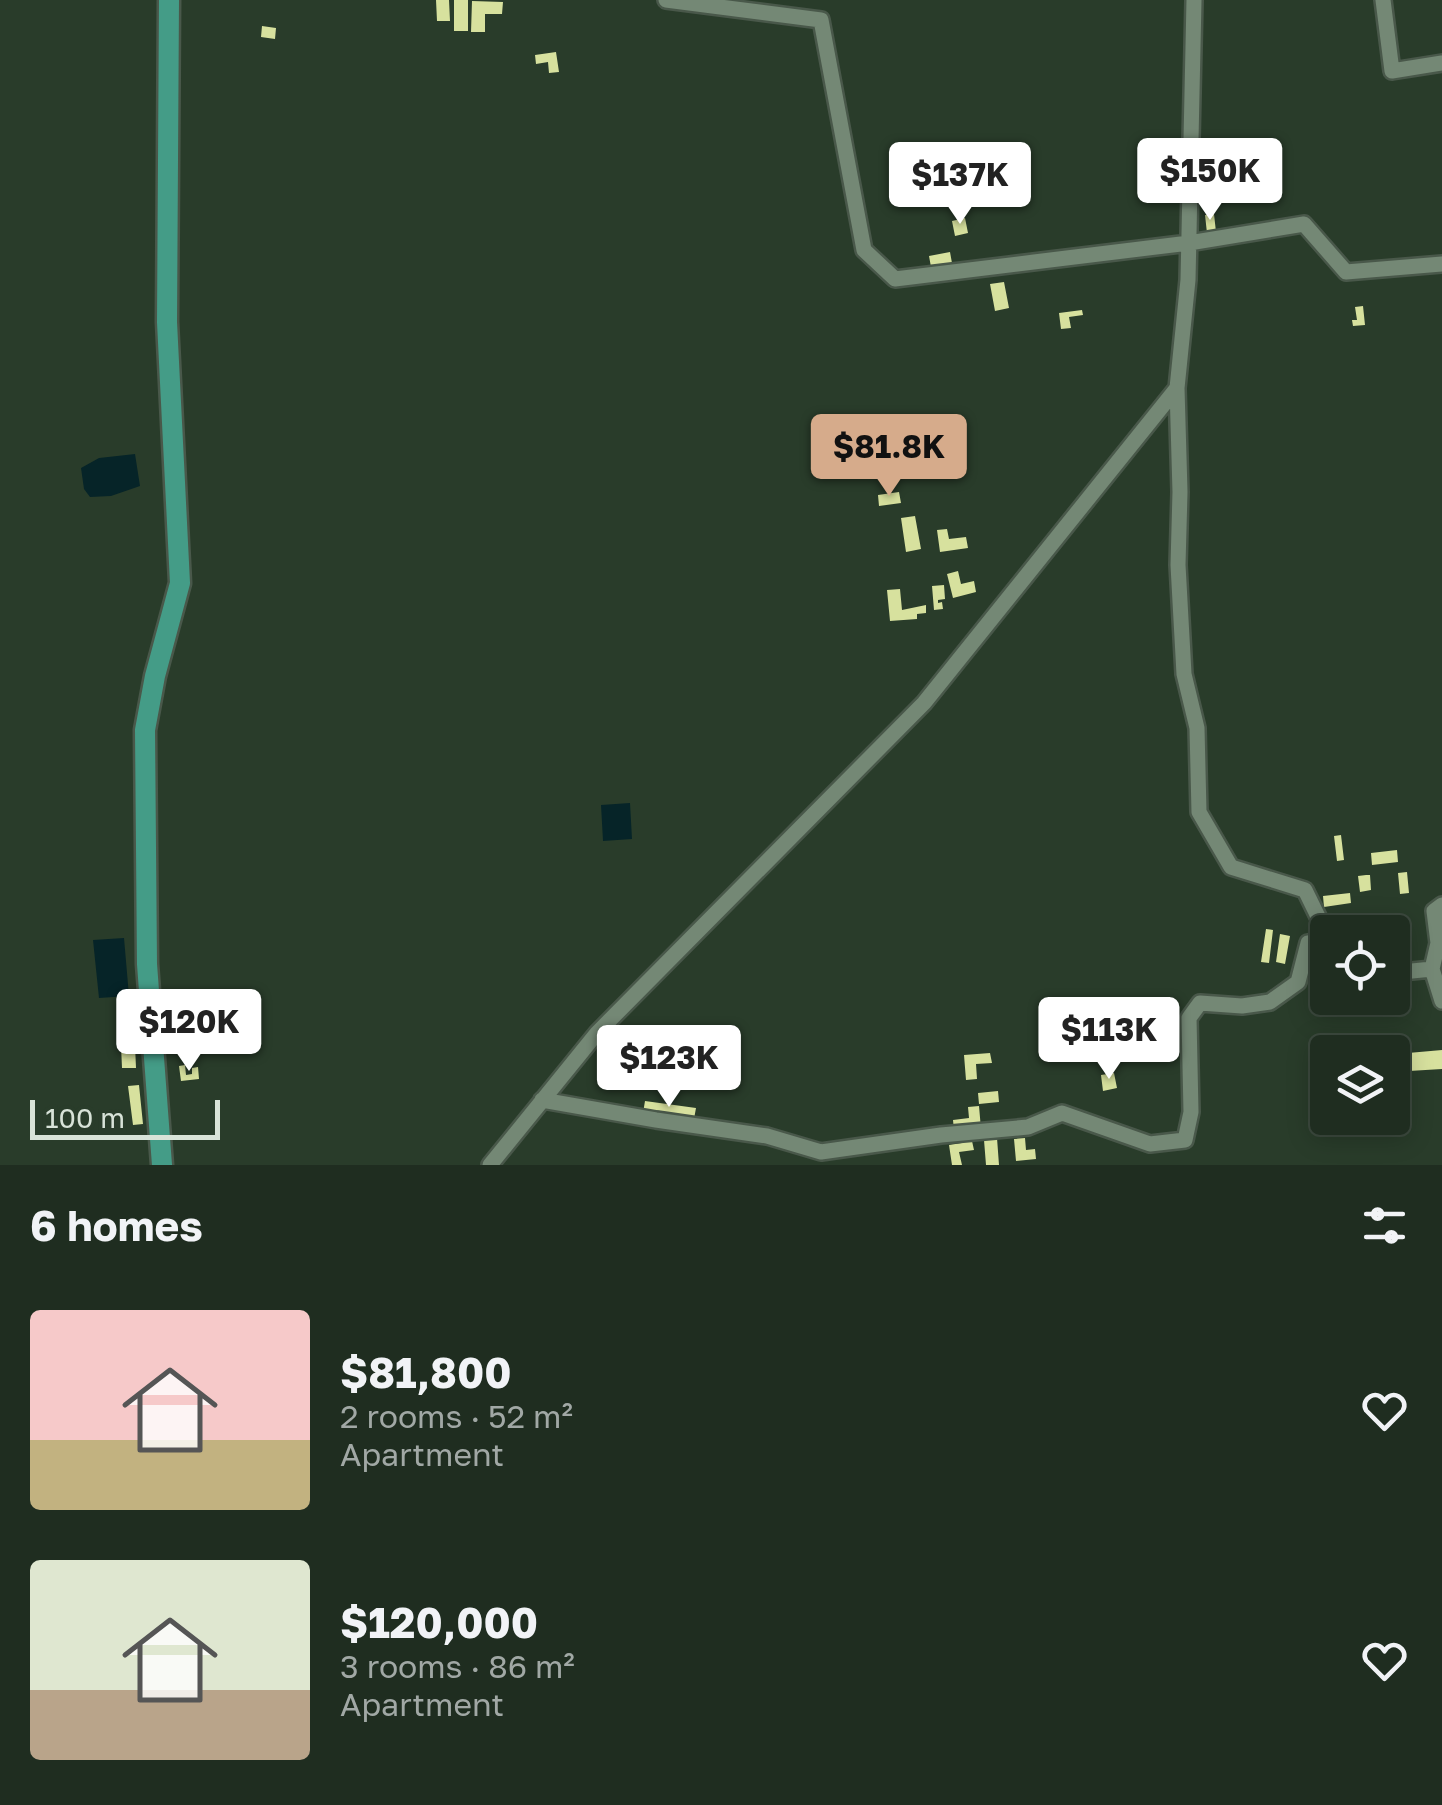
<!DOCTYPE html>
<meta charset="utf-8">
<style>
:root{--surface:#1f2d20;--page:#273529;--text:#f1f3f6;--muted:#a1a8a5;--line:#3c493e;--accent:#d6ab8b}
body{margin:0;font-family:"Golos Text",sans-serif;background:var(--page);color:var(--text);height:100vh;display:flex;flex-direction:column;font-size:38px;white-space:nowrap}
*{box-sizing:border-box;margin:0}
p{font-size:32px;color:var(--muted)}
.icon{flex:none;width:55px;height:55px;fill:none;stroke:currentColor;stroke-width:2;stroke-linecap:round;stroke-linejoin:round}
.map{position:relative;height:1165px;overflow:hidden}
.panel{display:flex;flex-direction:column;background:var(--surface);flex:1}
.panel>*{flex:none}
.controls{position:absolute;left:1310px;top:915px;display:grid;gap:20px}
.controls a{display:grid;place-items:center;width:100px;height:100px;border-radius:10px;background:var(--surface);box-shadow:0 5px 25px #0003,0 0 0 2px var(--line);font-size:50px}
.scale{position:absolute;left:30px;bottom:25px;width:190px;box-sizing:border-box;padding-left:10px;border:5px solid #d8e3d8;border-top:0;font-size:28px;line-height:35px;white-space:nowrap;color:#d8e3d8;-webkit-text-stroke:8px #293c2a;paint-order:stroke}
.price{position:absolute;translate:-50% -85px;padding:0 22px;border-radius:10px;background:#fff;color:#222;font-size:32px;line-height:65px;filter:drop-shadow(0 2px 5px #0008)}
.price::after{content:'';position:absolute;left:50%;top:60px;width:30px;height:22px;margin-left:-15px;background:inherit;clip-path:polygon(0 0,100% 0,50% 100%)}
.price.selected{background:var(--accent);color:#111}
ul{padding:0;list-style:none}
li{display:flex;align-items:center;gap:30px;height:250px;padding:0 30px}
li span{display:grid;place-items:center;flex:none;width:280px;height:200px;border-radius:10px;color:#555}
li>.icon{margin-inline-start:auto}
span .icon{width:120px;height:120px;fill:#fffc;stroke-width:1}
li b{font-size:42px}
h2{display:flex;justify-content:space-between;align-items:center;height:120px;padding:0 30px;font-size:42px}
.map>svg:first-child{display:block}
.water{fill:#062428}
.building{fill:#d7e19e}
.lines{fill:none;stroke-linecap:round;stroke-linejoin:round}
.minor-casing{stroke:#49584a;stroke-width:20}
.major-casing{stroke:#49584a;stroke-width:25}
.minor{stroke:#748875;stroke-width:15}
.major{stroke:#449c87;stroke-width:20}
</style>
<div class="map">
<svg width="1442" height="1165" viewBox="0 0 1442 1165">
<rect width="100%" height="100%" fill="#293c2a"/>
<path class="water" d="M135,454L140,486L111,496L90,497L84,489L81,468L99,458Z
M630,803L632,839L603,841L601,805Z
M124,938L129,996L99,998L93,940Z"/>
<path class="building" d="M436,0H449L450,21H437Z
M454,0H468V31H454Z
M472,1L503,2L502,14H485V32H471Z
M262,26L276,28L275,39L261,37Z
M556,52L559,72L549,73L548,62L536,64L535,55Z
M1214,214L1216,232L1207,233L1205,215Z
M965,218L968,233L955,236L952,221Z
M950,252L952,263L931,267L929,256Z
M1004,282L1009,308L995,311L990,284Z
M1363,306L1365,325L1353,326L1352,320H1357L1355,307Z
M1082,310L1083,315L1069,317L1071,328L1061,329L1059,313Z
M899,492L901,503L879,506L878,495Z
M915,516L921,549L906,552L901,518Z
M947,529L949,539L966,537L968,548L940,552L937,530Z
M958,571L961,584L974,581L976,592L953,598L947,574Z
M944,585L945,599L938,600V603L942,602L943,609L934,610L932,586Z
M900,589L902,610L926,605V613L917,614V619L890,621L887,590Z
M1341,835L1344,860L1337,861L1334,836Z
M1397,850L1398,862L1372,865L1371,853Z
M1407,872L1409,893L1400,894L1398,873Z
M1366,875H1370L1371,890L1360,892L1358,876Z
M1350,893L1351,903L1324,907L1323,896Z
M1266,929L1273,930L1269,963L1261,962Z
M1280,934L1290,936L1285,964L1276,962Z
M121,1045H135L136,1068H122Z
M1442,1050V1069L1409,1071L1408,1053Z
M990,1053L992,1063L976,1064L977,1079L966,1080L964,1055Z
M185,1065L186,1075L192,1074V1068L198,1067L199,1079L181,1081L179,1066Z
M1114,1073L1117,1088L1103,1091L1101,1075Z
M139,1085L143,1124L133,1125L128,1086Z
M998,1091L999,1102L979,1104L978,1093Z
M645,1101L696,1108L694,1119L643,1113Z
M979,1106L981,1129L954,1130L953,1120L969,1118L968,1107Z
M982,1132L983,1140L972,1141L974,1150L959,1152L962,1165H952L949,1145L962,1143L961,1134Z
M997,1138L999,1165H986L984,1140Z
M1025,1138L1026,1150L1035,1149L1036,1159L1016,1161L1014,1139Z"/>
<g class="lines">
<defs>
<path id="minor" d="M666,0L821,20L864,250L895,279L1189,243L1304,224L1346,272L1442,264
M1383,0L1392,71L1442,63
M1177,388L1180,492L1178,565L1184,674L1197,728L1199,812L1231,867L1305,890L1328,937
M1432,969L1438,943L1434,911L1442,905
M1392,973L1432,969L1442,1001
M542,1100L656,1120L767,1136L821,1152L941,1135L1028,1127L1062,1113L1150,1144L1185,1140L1191,1112L1189,1018L1200,1003L1242,1006L1270,1002L1298,982L1308,943L1328,941
M490,1165L597,1033L924,703L1177,388L1188,280L1194,0"/>
<path id="major" d="M162,1165L147,964L145,730L155,676L180,583L167,322L169,0"/>
</defs>
<use href="#minor" class="minor-casing"/>
<use href="#major" class="major-casing"/>
<use href="#minor" class="minor"/>
<use href="#major" class="major"/>
</g>
</svg>
<div class="controls">
<a><svg class="icon" aria-label="locate" viewBox="0 0 24 24"><circle cx="12" cy="12" r="6"/><path d="M12 2v4M12 18v4M2 12h4M18 12h4"/></svg></a>
<a><svg class="icon" aria-label="layers" viewBox="0 0 24 24"><path d="M12 4l9 5-9 5-9-5zM3 14l9 5 9-5"/></svg></a>
</div>
<div class="scale">100 m</div>
<b class="price" style="left:1210px;top:223px">$150K</b>
<b class="price" style="left:960px;top:227px">$137K</b>
<b class="price selected" style="left:889px;top:499px">$81.8K</b>
<b class="price" style="left:189px;top:1074px">$120K</b>
<b class="price" style="left:1109px;top:1082px">$113K</b>
<b class="price" style="left:669px;top:1110px">$123K</b>
</div>
<section class="panel">
<h2>6 homes<svg class="icon" aria-label="filters" viewBox="0 0 24 24"><path d="M4 7h16M4 17h16"/><circle cx="9" cy="7" r="2"/><circle cx="15" cy="17" r="2"/></svg></h2>
<ul>
<li><span style="background:linear-gradient(#f6c9c9 65%,#c2b280 0)"><svg class="icon" aria-label="home" viewBox="0 0 24 24"><path d="M3 11l9-7 9 7M6 9v11h12V9"/></svg></span><div><b>$81,800</b><p>2 rooms · 52 m²</p><p>Apartment</p></div><svg class="icon" aria-label="heart" viewBox="0 0 24 24"><path d="M12 20l-8-8c-3-5 5-10 8-4 3-6 11-1 8 4z"/></svg></li>
<li><span style="background:linear-gradient(#dfe7d0 65%,#b9a48a 0)"><svg class="icon" aria-label="home" viewBox="0 0 24 24"><path d="M3 11l9-7 9 7M6 9v11h12V9"/></svg></span><div><b>$120,000</b><p>3 rooms · 86 m²</p><p>Apartment</p></div><svg class="icon" aria-label="heart" viewBox="0 0 24 24"><path d="M12 20l-8-8c-3-5 5-10 8-4 3-6 11-1 8 4z"/></svg></li>
</ul>
</section>
